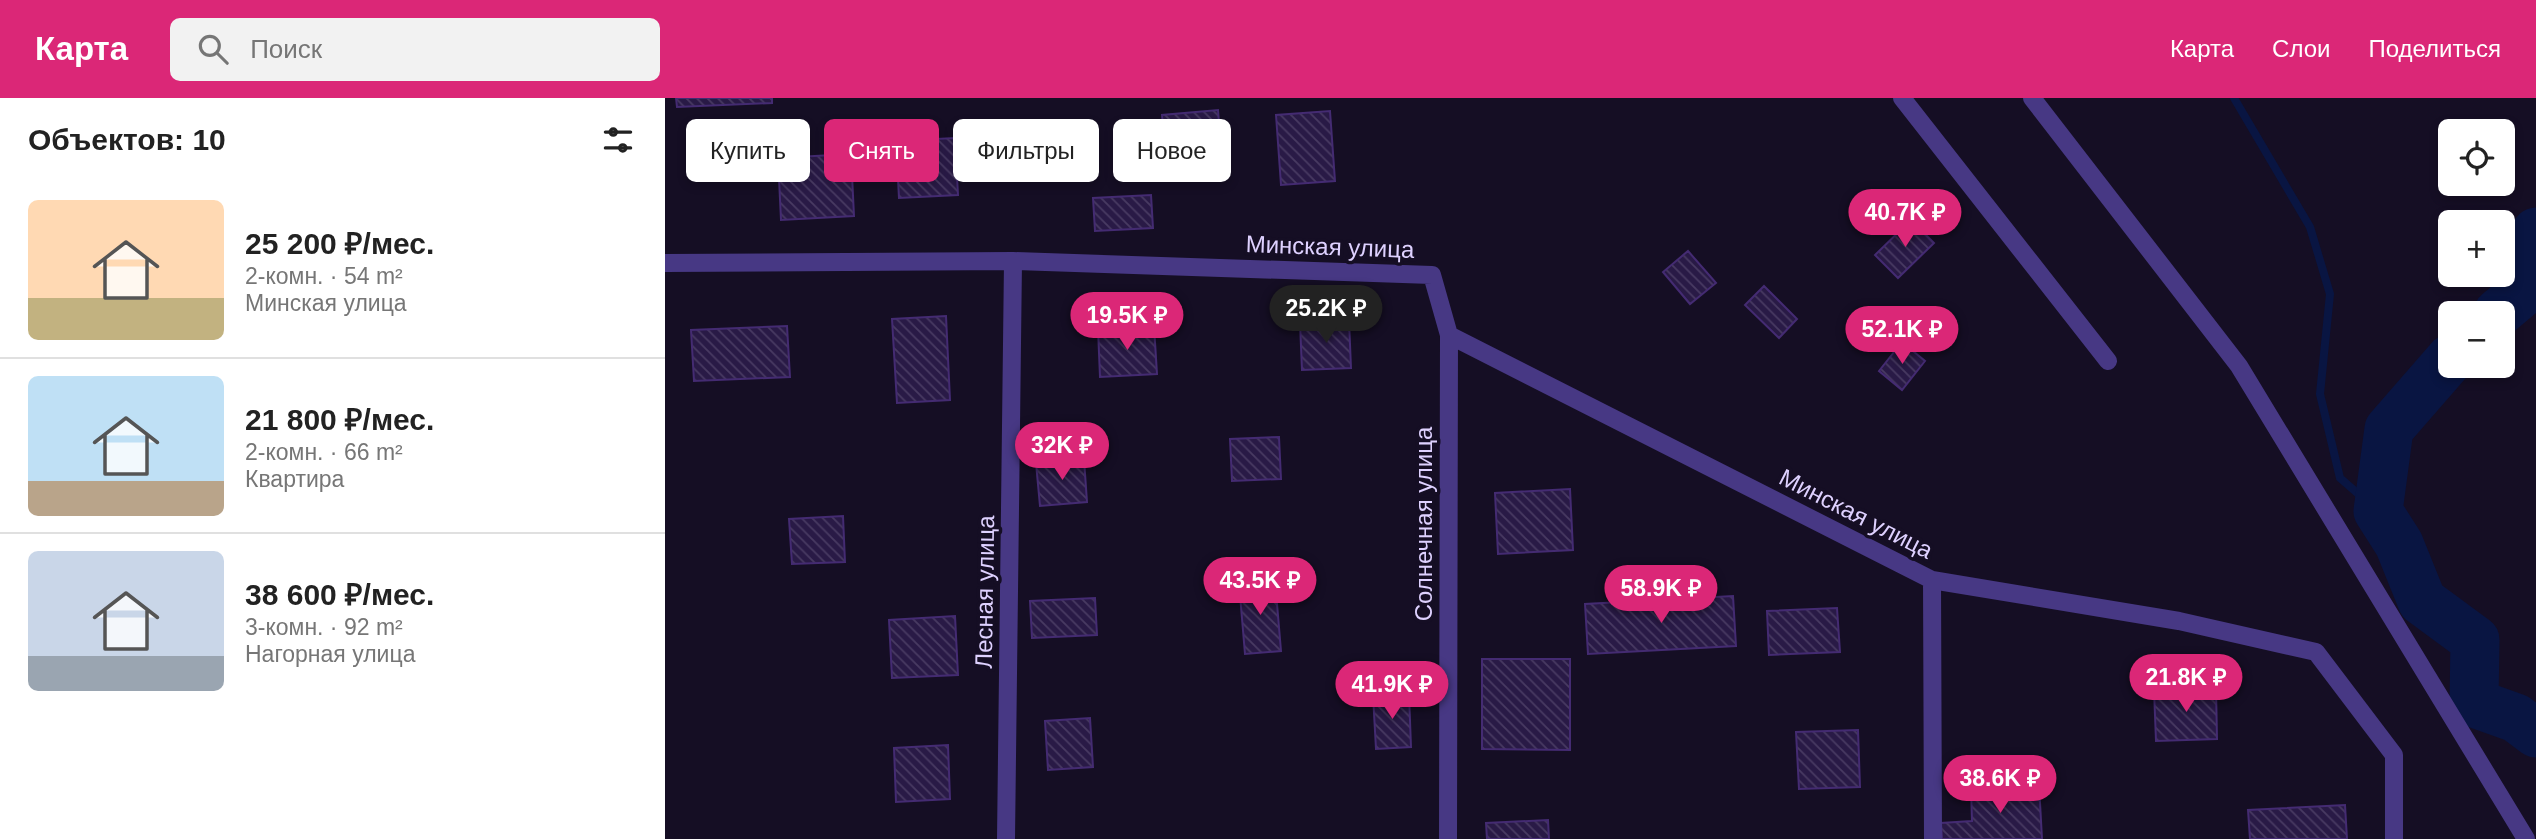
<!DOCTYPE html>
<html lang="ru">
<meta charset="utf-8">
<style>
:root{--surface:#fff;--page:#f2f2f2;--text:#222;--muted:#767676;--line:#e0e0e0;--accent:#db2777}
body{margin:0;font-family:Arial,sans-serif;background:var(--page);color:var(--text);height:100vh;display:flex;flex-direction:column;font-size:26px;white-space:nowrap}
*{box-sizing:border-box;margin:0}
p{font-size:23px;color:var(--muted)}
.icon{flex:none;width:38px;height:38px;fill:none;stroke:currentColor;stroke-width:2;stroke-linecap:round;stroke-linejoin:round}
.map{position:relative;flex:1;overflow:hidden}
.side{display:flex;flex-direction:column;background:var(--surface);width:665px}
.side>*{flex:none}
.banner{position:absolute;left:21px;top:21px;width:665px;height:63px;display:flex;gap:14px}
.controls{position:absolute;left:1773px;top:21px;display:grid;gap:14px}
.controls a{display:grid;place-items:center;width:77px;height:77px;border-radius:10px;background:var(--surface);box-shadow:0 4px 10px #0003;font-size:35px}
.price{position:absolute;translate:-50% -60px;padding:0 16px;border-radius:24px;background:var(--accent);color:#fff;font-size:23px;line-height:46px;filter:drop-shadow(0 2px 4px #0008)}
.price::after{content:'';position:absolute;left:50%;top:42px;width:21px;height:16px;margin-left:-10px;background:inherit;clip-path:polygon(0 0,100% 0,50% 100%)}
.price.on{background:#222;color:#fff}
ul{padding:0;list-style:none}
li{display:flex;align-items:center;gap:21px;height:175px;padding:0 28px}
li+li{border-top:2px solid var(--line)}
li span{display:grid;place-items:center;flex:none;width:196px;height:140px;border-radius:10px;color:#555}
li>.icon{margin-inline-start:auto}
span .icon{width:84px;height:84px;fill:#fffc;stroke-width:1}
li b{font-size:30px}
h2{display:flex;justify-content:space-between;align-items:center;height:84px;padding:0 28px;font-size:30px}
.chip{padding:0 24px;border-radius:10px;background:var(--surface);box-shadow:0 4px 10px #0003;font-size:24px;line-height:63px}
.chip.on{background:var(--accent);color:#fff}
header{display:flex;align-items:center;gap:42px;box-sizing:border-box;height:98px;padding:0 35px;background:var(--accent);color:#fff}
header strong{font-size:33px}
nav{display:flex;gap:38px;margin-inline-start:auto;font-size:24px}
.search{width:490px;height:63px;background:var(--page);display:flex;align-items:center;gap:18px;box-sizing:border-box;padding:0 24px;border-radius:10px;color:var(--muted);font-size:26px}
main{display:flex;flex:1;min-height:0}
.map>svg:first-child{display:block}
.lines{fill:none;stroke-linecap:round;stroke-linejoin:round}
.stream{stroke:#091542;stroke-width:8}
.river{stroke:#091542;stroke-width:49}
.building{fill:url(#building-back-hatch);stroke:#442b72;stroke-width:2}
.street{stroke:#473884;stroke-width:18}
.labels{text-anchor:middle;stroke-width:7;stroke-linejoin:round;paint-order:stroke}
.street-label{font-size:24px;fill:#ded1ff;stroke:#150e24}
</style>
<header>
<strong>Карта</strong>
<div class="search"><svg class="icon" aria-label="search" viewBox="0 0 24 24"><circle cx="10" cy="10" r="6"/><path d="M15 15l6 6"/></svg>Поиск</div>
<nav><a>Карта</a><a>Слои</a><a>Поделиться</a></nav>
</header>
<main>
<section class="side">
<h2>Объектов: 10<svg class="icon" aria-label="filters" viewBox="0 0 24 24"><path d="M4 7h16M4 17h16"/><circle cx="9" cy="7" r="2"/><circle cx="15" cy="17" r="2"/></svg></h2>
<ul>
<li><span style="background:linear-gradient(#ffd9b3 70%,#c2b280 0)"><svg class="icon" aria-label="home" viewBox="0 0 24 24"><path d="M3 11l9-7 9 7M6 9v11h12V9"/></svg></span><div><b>25 200 ₽/мес.</b><p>2-комн. · 54 m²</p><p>Минская улица</p></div></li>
<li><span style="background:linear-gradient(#bfe0f5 75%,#b9a48a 0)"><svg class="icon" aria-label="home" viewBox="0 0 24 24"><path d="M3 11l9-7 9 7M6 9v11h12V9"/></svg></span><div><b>21 800 ₽/мес.</b><p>2-комн. · 66 m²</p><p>Квартира</p></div></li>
<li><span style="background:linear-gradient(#c9d6e8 75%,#9aa5b1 0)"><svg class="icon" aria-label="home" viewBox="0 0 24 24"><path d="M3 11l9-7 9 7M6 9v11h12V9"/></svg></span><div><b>38 600 ₽/мес.</b><p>3-комн. · 92 m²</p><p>Нагорная улица</p></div></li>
</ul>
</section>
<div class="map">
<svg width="1871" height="741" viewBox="0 0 1871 741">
<defs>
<pattern id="building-back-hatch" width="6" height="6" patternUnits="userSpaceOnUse" patternTransform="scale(1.75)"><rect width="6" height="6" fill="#291a46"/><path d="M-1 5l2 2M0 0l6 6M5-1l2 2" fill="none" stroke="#483a62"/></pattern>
</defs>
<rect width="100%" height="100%" fill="#150e24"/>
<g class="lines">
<path class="stream" d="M1569,0L1645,129L1665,196L1655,296L1675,380L1713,413"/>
<path class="river" d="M1833,215L1858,194L1871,134
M1785,261L1724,331L1713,413L1734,446L1757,503L1810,542L1809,605L1851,620L1871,635"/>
</g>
<path class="building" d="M11,0H107V5L12,9Z
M553,12L558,75L502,79L497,17Z
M665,13L670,83L616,87L611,17Z
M290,40L293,97L234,100L231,43Z
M186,56L189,118L116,122L113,60Z
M486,97L488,130L430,133L428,100Z
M1246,122L1269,145L1233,180L1210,157Z
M1023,153L1051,185L1025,206L998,174Z
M1099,188L1132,221L1114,240L1080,207Z
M281,218L285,302L232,305L227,221Z
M684,222L686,270L637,272L635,225Z
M122,228L125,279L29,283L26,232Z
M489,228L492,276L435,279L433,231Z
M1237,244L1260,263L1237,292L1214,273Z
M614,339L616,381L567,383L565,341Z
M419,361L422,404L375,408L371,365Z
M905,391L908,452L833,456L830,395Z
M178,418L180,464L127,466L124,421Z
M610,482L616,553L580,556L574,485Z
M1068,498L1071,548L923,556L920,506Z
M430,500L432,537L367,540L365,503Z
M1172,510L1175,554L1104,557L1102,513Z
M290,518L293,577L227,580L224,522Z
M817,561H905V652L817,651Z
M1551,590L1552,641L1491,643L1489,592Z
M744,596L746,649L711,651L708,597Z
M425,620L428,669L383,672L380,623Z
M1193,632L1195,689L1134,691L1131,634Z
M283,647L285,701L231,704L229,650Z
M1374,686L1377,741H1277L1276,725L1307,723L1306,691Z
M1680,707L1682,741H1585L1583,712Z
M883,722L884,741H822L821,725Z"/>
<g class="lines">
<path class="street" d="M1237,0L1443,263
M1367,0L1574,268L1861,741
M0,165L348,163L767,177L784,237L783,741
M784,237L1267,482L1514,523L1651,554L1729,657V741
M1267,482L1268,741
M341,741L348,163"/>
</g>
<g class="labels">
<g class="street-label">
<text transform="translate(665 149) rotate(2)" y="8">Минская улица</text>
<text transform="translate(1191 416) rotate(27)" y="8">Минская улица</text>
<text transform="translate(759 426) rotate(-90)" y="8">Солнечная улица</text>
<text transform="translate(320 494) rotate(-89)" y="8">Лесная улица</text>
</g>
</g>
</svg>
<div class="controls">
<a><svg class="icon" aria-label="locate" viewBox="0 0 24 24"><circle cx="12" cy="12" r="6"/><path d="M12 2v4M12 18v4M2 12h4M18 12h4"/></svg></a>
<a>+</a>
<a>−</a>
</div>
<b class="price" style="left:1240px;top:151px">40.7K ₽</b>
<b class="price on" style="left:661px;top:247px">25.2K ₽</b>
<b class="price" style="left:462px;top:254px">19.5K ₽</b>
<b class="price" style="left:1237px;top:268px">52.1K ₽</b>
<b class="price" style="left:397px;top:384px">32K ₽</b>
<b class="price" style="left:595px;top:519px">43.5K ₽</b>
<b class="price" style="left:996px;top:527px">58.9K ₽</b>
<b class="price" style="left:1521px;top:616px">21.8K ₽</b>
<b class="price" style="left:727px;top:623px">41.9K ₽</b>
<b class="price" style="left:1335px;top:717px">38.6K ₽</b>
<div class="banner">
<a class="chip">Купить</a>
<a class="chip on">Снять</a>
<a class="chip">Фильтры</a>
<a class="chip">Новое</a>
</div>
</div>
</main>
